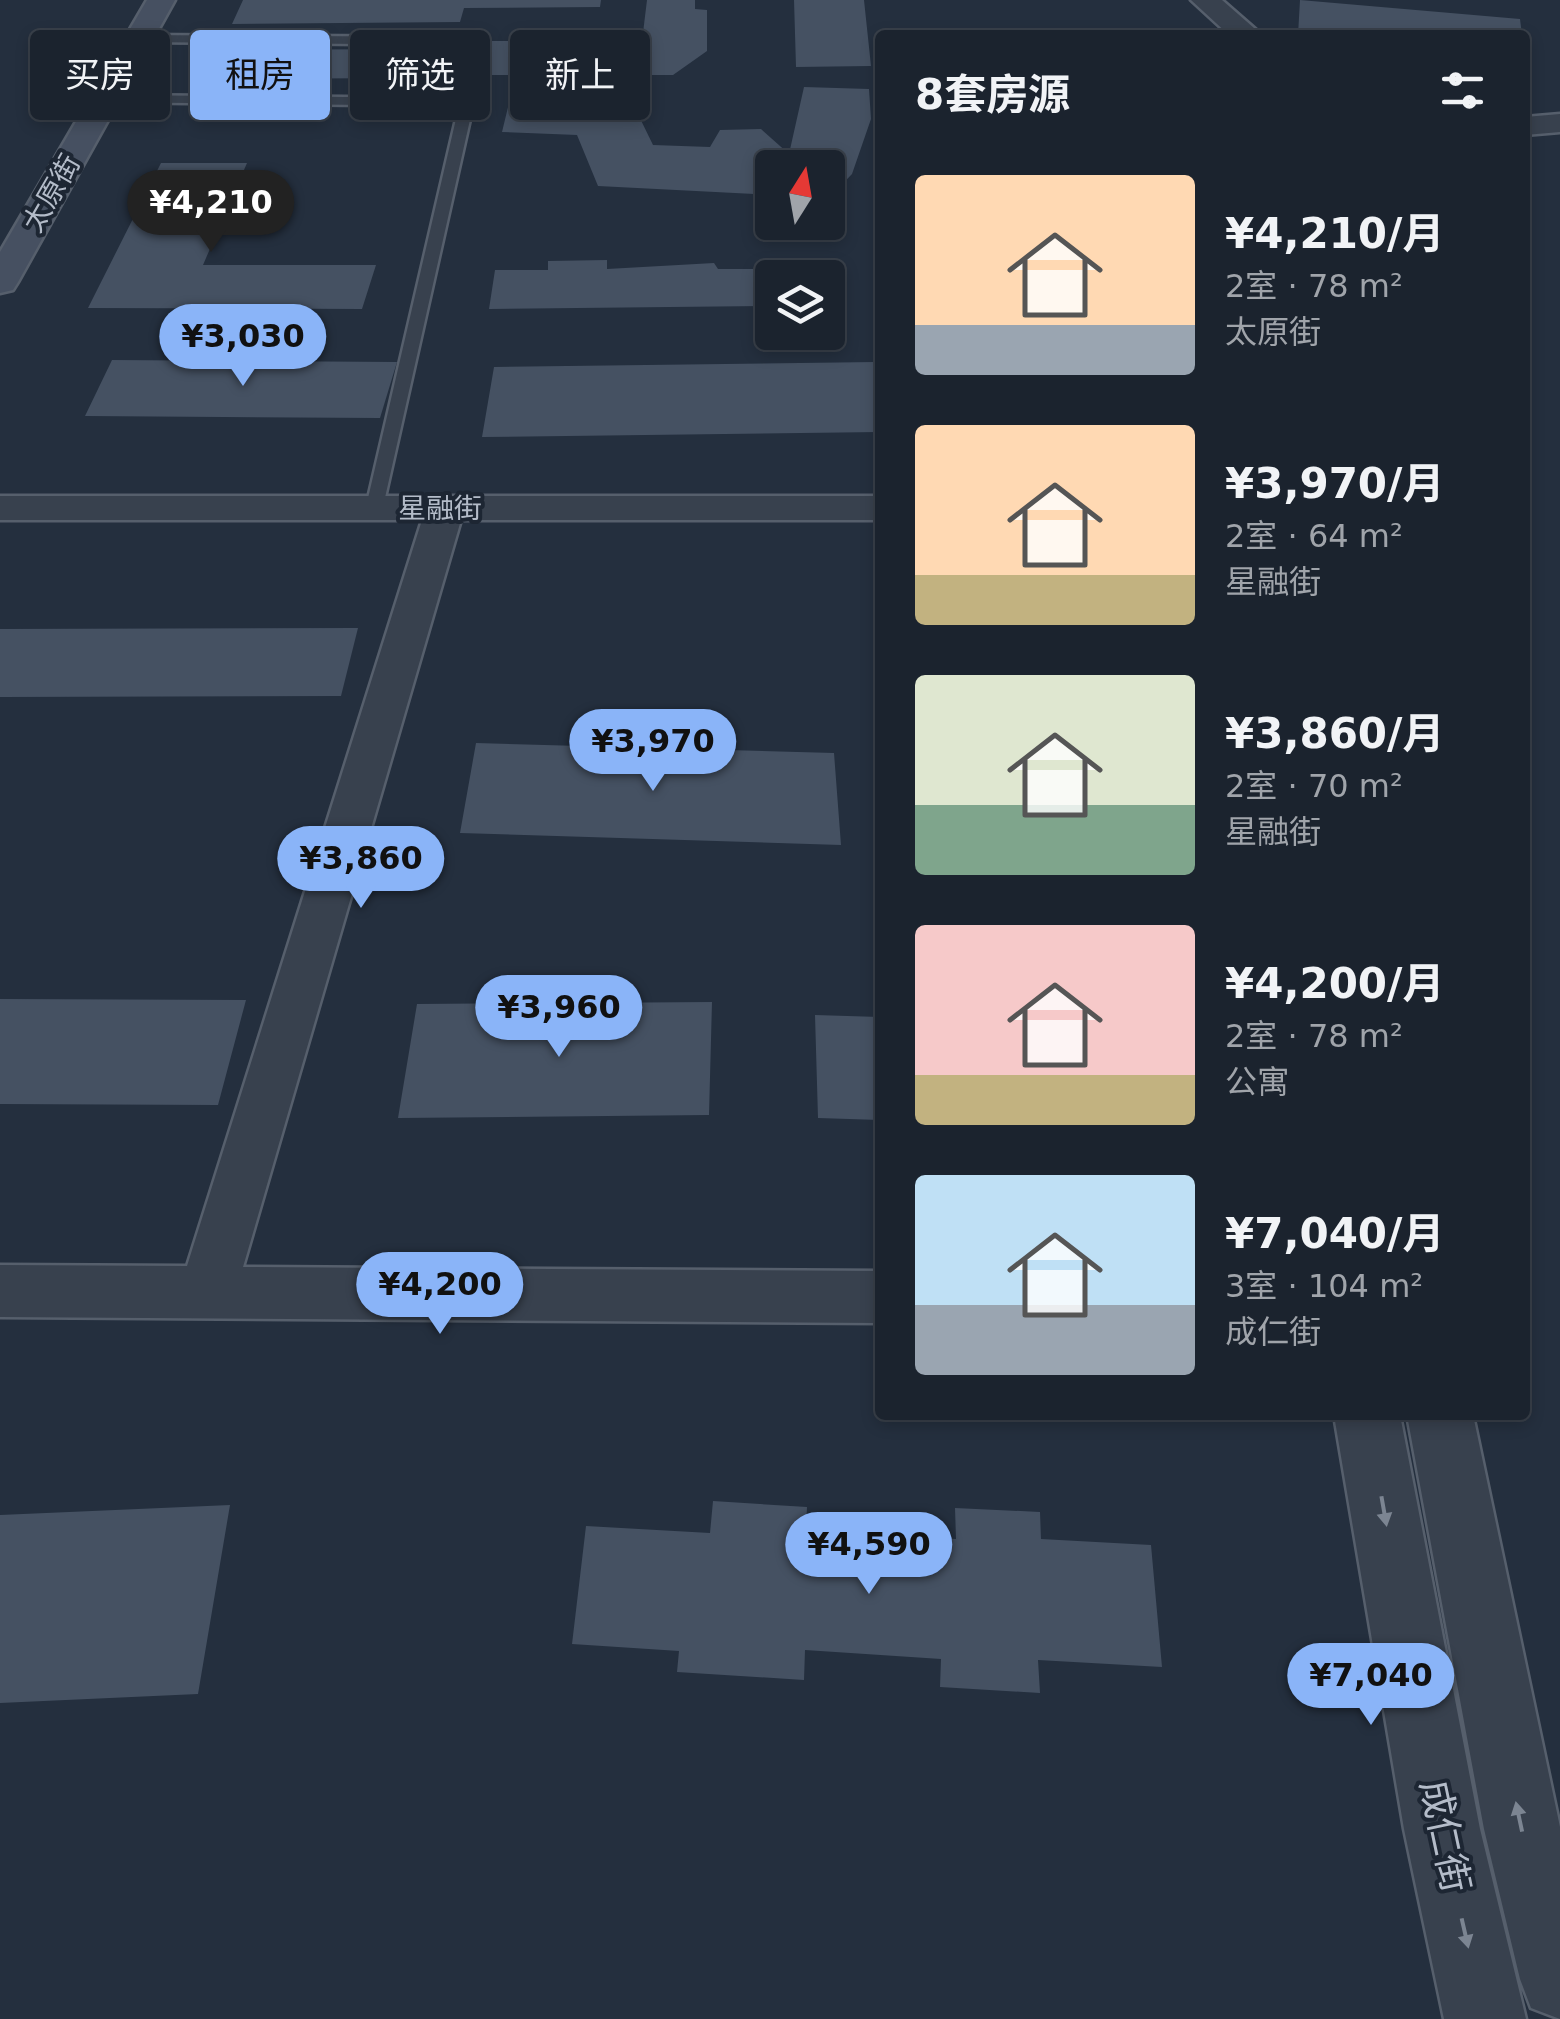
<!DOCTYPE html>
<html lang="zh">
<meta charset="utf-8">
<style>
:root{--surface:#1b232e;--page:#242b36;--text:#f1f3f6;--muted:#a0a4aa;--line:#39404a;--accent:#8ab4f8}
body{margin:0;font-family:"DejaVu Sans","Noto Sans SC",sans-serif;background:var(--page);color:var(--text);height:100vh;display:flex;flex-direction:column;font-size:38px;white-space:nowrap}
*{box-sizing:border-box;margin:0}
p{font-size:32px;color:var(--muted)}
.icon{flex:none;width:55px;height:55px;fill:none;stroke:currentColor;stroke-width:2;stroke-linecap:round;stroke-linejoin:round}
.map{position:relative;flex:1;overflow:hidden}
.side{position:absolute;left:875px;top:30px;width:655px;height:1390px;display:flex;flex-direction:column;background:var(--surface);border-radius:10px;box-shadow:0 5px 15px #0003,0 0 0 2px var(--line)}
.side>*{flex:none}
.hud{position:absolute;left:30px;top:30px;width:695px;height:90px;display:flex;gap:20px}
.needle{width:65px;rotate:11deg}
.controls{position:absolute;left:755px;top:150px;display:grid;gap:20px}
.controls a{display:grid;place-items:center;width:90px;height:90px;border-radius:10px;background:var(--surface);box-shadow:0 5px 15px #0003,0 0 0 2px var(--line);font-size:50px}
.price{position:absolute;translate:-50% -85px;padding:0 22px;border-radius:35px;background:var(--accent);color:#111;font-size:32px;line-height:65px;filter:drop-shadow(0 2px 5px #0008)}
.price::after{content:'';position:absolute;left:50%;top:60px;width:30px;height:22px;margin-left:-15px;background:inherit;clip-path:polygon(0 0,100% 0,50% 100%)}
.price.active{background:#222;color:#fff}
ul{padding:0;list-style:none}
li{display:flex;align-items:center;gap:30px;height:250px;padding:0 40px}
li span{display:grid;place-items:center;flex:none;width:280px;height:200px;border-radius:10px;color:#555}
li>.icon{margin-inline-start:auto}
span .icon{width:120px;height:120px;fill:#fffc;stroke-width:1}
li b{font-size:42px}
h2{display:flex;justify-content:space-between;align-items:center;height:120px;padding:0 40px;font-size:42px}
.pill{padding:0 35px;border-radius:10px;background:var(--surface);box-shadow:0 5px 15px #0003,0 0 0 2px var(--line);font-size:35px;line-height:90px}
.pill.active{background:var(--accent);color:#111}
.map>svg:first-child{display:block}
.building{fill:#455162}
.lines{fill:none;stroke-linecap:round;stroke-linejoin:round}
.service-casing{stroke:#565f6c;stroke-width:5}
.minor-casing{stroke:#565f6c;stroke-width:5}
.tertiary-casing{stroke:#565f6c;stroke-width:5}
.secondary-casing{stroke:#565f6c;stroke-width:5}
.service{fill:#38414e;fill-rule:evenodd}
.minor{fill:#38414e;fill-rule:evenodd}
.tertiary{fill:#38414e;fill-rule:evenodd}
.secondary{fill:#465061;fill-rule:evenodd}
.oneway{fill:#7c8592}
.labels{text-anchor:middle;stroke-width:8;stroke-linejoin:round;paint-order:stroke}
.far-street-label{font-size:28px;fill:#b4bcc9;stroke:#1d2633}
.near-street-label{font-size:38px;fill:#b4bcc9;stroke:#1d2633}
</style>
<div class="map">
<svg width="1560" height="2019" viewBox="0 0 1560 2019">
<rect width="100%" height="100%" fill="#242f3e"/>
<path class="building" d="M243,0H601L600,7L464,8L460,22L232,24Z
M647,0H695V9L707,10V51L673,75H481L490,41H642Z
M794,0H864L871,66L796,67Z
M1300,0L1520,19L1522,35H1298Z
M429,49L420,78L205,79L219,50Z
M804,87L869,89L871,119L852,174L828,199V168H772V195L598,186L577,135L502,132L509,103L635,108L653,145L710,147L720,130L761,129L789,154Z
M161,163H247L203,265H376L362,309L88,308Z
M607,260V269L714,263L718,269H765L766,306L489,309L495,270H548V261Z
M112,360L397,362L380,418L85,416Z
M875,362L880,432L482,437L494,367Z
M358,628L341,696L0,697V629Z
M476,743L834,753L841,845L460,833Z
M0,999L246,1000L218,1105L0,1104Z
M712,1002L709,1115L398,1118L417,1004Z
M815,1015L880,1017V1120L818,1118Z
M713,1501L807,1507L806,1530L956,1539L955,1508L1040,1512L1041,1539L1151,1545L1162,1667L1038,1660L1040,1693L940,1687L941,1659L805,1650L804,1680L677,1672L679,1651L572,1644L586,1526L710,1533Z
M230,1505L198,1694L0,1703V1515Z"/>
<g class="lines">
<defs>
<path id="service" d="M139,35L475,37L482,41L475,45L134,42L132,39Z
M104,95L467,98L474,102L382,511L375,513L366,507L459,106L99,102L97,99Z"/>
<path id="minor" d="M0,496H880V520H461L243,1267L880,1271V1323L0,1317V1265L187,1266L422,520H0Z"/>
<path id="tertiary" d="M1191,0H1222L1262,35H1229Z
M1560,114V132L1525,135V117Z
M1334,1415H1400L1480,1829L1526,2019H1444L1404,1829Z
M1407,1415H1473L1560,1827V2019L1531,2008L1520,1979L1484,1829Z"/>
<path id="secondary" d="M147,0H175L18,282L13,290L0,293V252Z"/>
</defs>
<use href="#service" class="service-casing"/>
<use href="#minor" class="minor-casing"/>
<use href="#tertiary" class="tertiary-casing"/>
<use href="#secondary" class="secondary-casing"/>
<use href="#service" class="service"/>
<use href="#minor" class="minor"/>
<use href="#tertiary" class="tertiary"/>
<use href="#secondary" class="secondary"/>
</g>
<defs><path id="oneway-solid" d="M-6-.8H1V-3.2L6.5 0L1 3.2V.8H-6Z" transform="scale(2.5)"/></defs>
<g class="oneway">
<use href="#oneway-solid" transform="translate(1384 1511) rotate(80)"/>
<use href="#oneway-solid" transform="translate(1519 1817) rotate(-102)"/>
<use href="#oneway-solid" transform="translate(1465 1933) rotate(77)"/>
</g>
<g class="labels">
<g class="far-street-label">
<text transform="translate(51 193) rotate(-60)" y="10">太原街</text>
<text x="440" y="518">星融街</text>
</g>
<g class="near-street-label">
<text transform="translate(1445 1836) rotate(78)" y="13">成仁街</text>
</g>
</g>
</svg>
<div class="controls">
<a><svg class="needle" viewBox="-14 -14 28 28"><path d="M0-13l5 13h-10z" fill="#e53935"/><path d="M0 13l5-13h-10z" fill="#a0a4aa"/></svg></a>
<a><svg class="icon" aria-label="layers" viewBox="0 0 24 24"><path d="M12 4l9 5-9 5-9-5zM3 14l9 5 9-5"/></svg></a>
</div>
<b class="price active" style="left:211px;top:255px">¥4,210</b>
<b class="price" style="left:243px;top:389px">¥3,030</b>
<b class="price" style="left:653px;top:794px">¥3,970</b>
<b class="price" style="left:361px;top:911px">¥3,860</b>
<b class="price" style="left:559px;top:1060px">¥3,960</b>
<b class="price" style="left:440px;top:1337px">¥4,200</b>
<b class="price" style="left:869px;top:1597px">¥4,590</b>
<b class="price" style="left:1371px;top:1728px">¥7,040</b>
<div class="hud">
<a class="pill">买房</a>
<a class="pill active">租房</a>
<a class="pill">筛选</a>
<a class="pill">新上</a>
</div>
<section class="side">
<h2>8套房源<svg class="icon" aria-label="filters" viewBox="0 0 24 24"><path d="M4 7h16M4 17h16"/><circle cx="9" cy="7" r="2"/><circle cx="15" cy="17" r="2"/></svg></h2>
<ul>
<li><span style="background:linear-gradient(#ffd9b3 75%,#9aa5b1 0)"><svg class="icon" aria-label="home" viewBox="0 0 24 24"><path d="M3 11l9-7 9 7M6 9v11h12V9"/></svg></span><div><b>¥4,210/月</b><p>2室 · 78 m²</p><p>太原街</p></div></li>
<li><span style="background:linear-gradient(#ffd9b3 75%,#c2b280 0)"><svg class="icon" aria-label="home" viewBox="0 0 24 24"><path d="M3 11l9-7 9 7M6 9v11h12V9"/></svg></span><div><b>¥3,970/月</b><p>2室 · 64 m²</p><p>星融街</p></div></li>
<li><span style="background:linear-gradient(#dfe7d0 65%,#7fa58c 0)"><svg class="icon" aria-label="home" viewBox="0 0 24 24"><path d="M3 11l9-7 9 7M6 9v11h12V9"/></svg></span><div><b>¥3,860/月</b><p>2室 · 70 m²</p><p>星融街</p></div></li>
<li><span style="background:linear-gradient(#f6c9c9 75%,#c2b280 0)"><svg class="icon" aria-label="home" viewBox="0 0 24 24"><path d="M3 11l9-7 9 7M6 9v11h12V9"/></svg></span><div><b>¥4,200/月</b><p>2室 · 78 m²</p><p>公寓</p></div></li>
<li><span style="background:linear-gradient(#bfe0f5 65%,#9aa5b1 0)"><svg class="icon" aria-label="home" viewBox="0 0 24 24"><path d="M3 11l9-7 9 7M6 9v11h12V9"/></svg></span><div><b>¥7,040/月</b><p>3室 · 104 m²</p><p>成仁街</p></div></li>
</ul>
</section>
</div>
